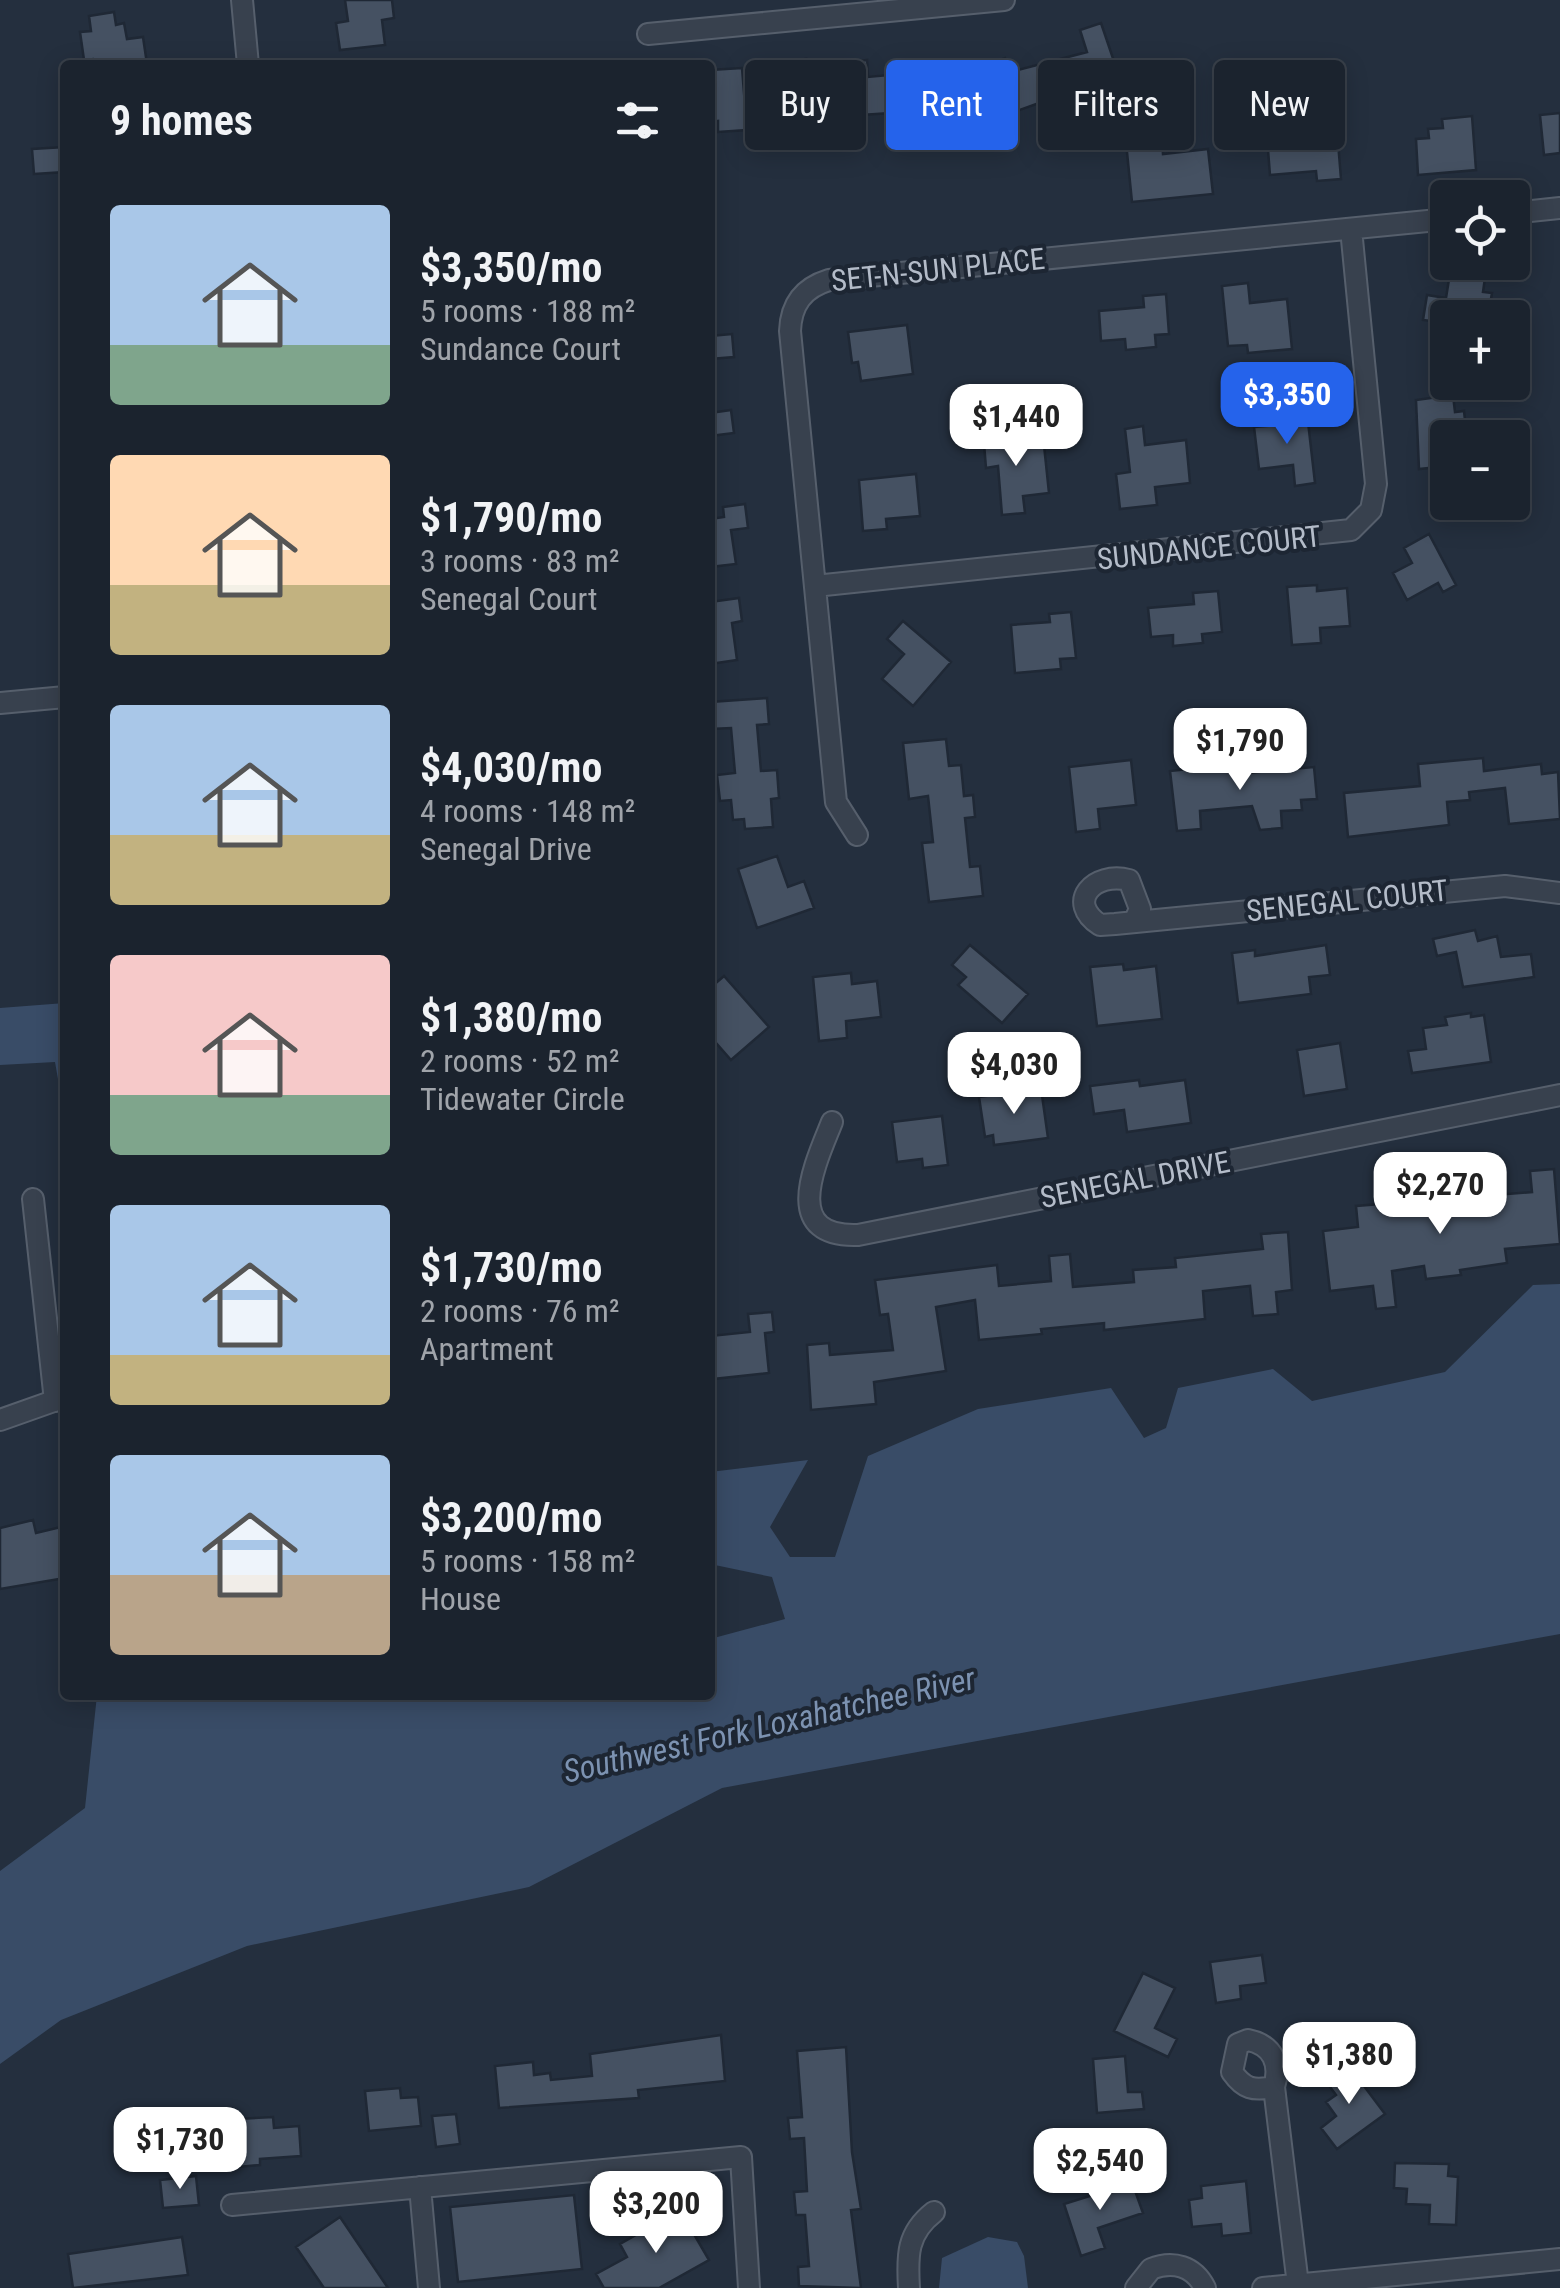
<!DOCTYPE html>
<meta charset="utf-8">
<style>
:root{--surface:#1b232e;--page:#242b36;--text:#f1f3f6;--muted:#a0a4aa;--line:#39404a;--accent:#2563eb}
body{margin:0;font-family:"Roboto Condensed",sans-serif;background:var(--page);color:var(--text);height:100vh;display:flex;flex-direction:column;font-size:38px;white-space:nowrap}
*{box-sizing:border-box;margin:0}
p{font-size:32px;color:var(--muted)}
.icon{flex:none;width:55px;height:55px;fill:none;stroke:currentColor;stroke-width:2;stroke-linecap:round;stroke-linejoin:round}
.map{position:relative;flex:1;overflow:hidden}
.drawer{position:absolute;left:60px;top:60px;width:655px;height:1640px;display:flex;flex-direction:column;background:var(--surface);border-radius:10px;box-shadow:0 5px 25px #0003,0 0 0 2px var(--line)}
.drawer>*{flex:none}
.hud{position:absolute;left:745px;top:60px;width:665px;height:90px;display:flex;gap:20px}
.fabs{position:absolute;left:1430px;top:180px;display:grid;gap:20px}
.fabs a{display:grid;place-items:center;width:100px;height:100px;border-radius:10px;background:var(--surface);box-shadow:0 5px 25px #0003,0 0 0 2px var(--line);font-size:50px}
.price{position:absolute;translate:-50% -85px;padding:0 22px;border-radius:20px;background:#fff;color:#222;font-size:32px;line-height:65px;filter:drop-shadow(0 2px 5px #0008)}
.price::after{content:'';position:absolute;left:50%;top:60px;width:30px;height:22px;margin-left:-15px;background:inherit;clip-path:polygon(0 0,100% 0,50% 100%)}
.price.selected{background:var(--accent);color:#fff}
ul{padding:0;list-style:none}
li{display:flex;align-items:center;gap:30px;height:250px;padding:0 50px}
li span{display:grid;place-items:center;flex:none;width:280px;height:200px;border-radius:10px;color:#555}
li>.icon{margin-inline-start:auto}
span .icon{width:120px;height:120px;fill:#fffc;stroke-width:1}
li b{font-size:42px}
h2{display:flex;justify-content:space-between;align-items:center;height:120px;padding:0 50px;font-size:42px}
.tag{padding:0 35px;border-radius:10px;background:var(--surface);box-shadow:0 5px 25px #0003,0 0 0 2px var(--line);font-size:35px;line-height:90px}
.tag.selected{background:var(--accent);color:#fff}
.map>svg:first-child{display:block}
.water{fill:#394c67}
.building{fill:#455162;stroke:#1f2835;stroke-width:2.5}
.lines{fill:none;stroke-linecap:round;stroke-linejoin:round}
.street-casing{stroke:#565f6c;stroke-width:24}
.street{stroke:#38414e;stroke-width:20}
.labels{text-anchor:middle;stroke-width:8;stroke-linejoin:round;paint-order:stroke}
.street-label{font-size:30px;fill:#b4bcc9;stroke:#1d2633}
.water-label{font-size:32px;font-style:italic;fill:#7c92b1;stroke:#1d2633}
</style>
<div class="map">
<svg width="1560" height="2288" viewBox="0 0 1560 2288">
<rect width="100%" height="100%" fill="#242f3e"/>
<path class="water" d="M65,1003V1119L55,1062L0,1065V1008Z
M1560,1284V1634L722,1788L529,1887L247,1946L61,2020L0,2064V1871L85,1808L97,1695H474L476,1700L494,1695H710V1639L785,1619L772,1577L710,1564V1472L808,1460L770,1527L790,1557H835L868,1456L978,1409L1111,1388L1144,1438L1166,1428L1178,1388L1273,1369L1312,1401L1445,1372L1533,1285Z
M988,2237L1017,2242L1024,2256L1028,2288H939L942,2258Z"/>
<path class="building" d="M345,0H392L394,18L382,20L385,45L340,50L336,23L348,21Z
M114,12L116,25L124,23L127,39L143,37L147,64L94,65L93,59L84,60L80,32L91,31L89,16Z
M1101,23L1120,79L1078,93L1074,81L1039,93L1042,102L1014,112L1012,106L999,110L984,66L1005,58L1010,72L1087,52L1080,30Z
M806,59L807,69L867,60L868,77L900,74L902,103L890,104L891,113L861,115L860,107L848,108L847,100L812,104L814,117L791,119L789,106L775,108L769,64Z
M742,68L747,130L718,132V121L710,122V70Z
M1560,113V153L1544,155L1540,115Z
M1472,116L1476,170L1418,175L1416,139L1429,138L1428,129L1443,128L1442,119Z
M1337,130L1341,179L1317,181L1316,171L1270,175L1267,137Z
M1162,138L1163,154L1208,149L1213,194L1132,202L1126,142Z
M65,147V172L34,174L32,149Z
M1450,273L1485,278L1483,292L1492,293L1488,316L1448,318V323L1423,320L1427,295L1446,298Z
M1248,283L1250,303L1287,299L1292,349L1248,353L1247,345L1228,346L1222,286Z
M1166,294L1169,334L1155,335L1156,347L1126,350L1125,339L1101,341L1099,311L1144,307L1143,296Z
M907,325L913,374L861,381L858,362L852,363L848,332Z
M732,334L734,357L710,359V336Z
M1453,395L1455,412L1464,411L1467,438H1448V466L1419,469L1416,400Z
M731,410L734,433L710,436V413Z
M1307,413L1315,483L1295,486L1293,465L1259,469L1254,427L1277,425L1276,417Z
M1143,426L1145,445L1186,440L1190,483L1155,487L1157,505L1120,509L1116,474L1130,472L1125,429Z
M1011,428L1013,449L1044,445L1049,493L1023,496L1025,513L1002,515L998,466L986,468L983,431Z
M916,474L920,516L886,519L887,529L863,531L859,480Z
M745,504L748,528L731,530L736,564L710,567V519L724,517L723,507Z
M1429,534L1456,585L1443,592L1438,583L1407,600L1393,573L1412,563L1404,548Z
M1317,585V591L1347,588L1350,626L1320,628L1321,643L1292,645L1287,587Z
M1218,591L1222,632L1202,634L1203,643L1173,646V635L1151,637L1148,608L1194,604L1193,593Z
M739,598L742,621L732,623L737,660L710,664V602Z
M1071,612L1076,658L1060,659L1061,669L1015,673L1011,625L1050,622L1049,614Z
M903,621L951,662L913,706L882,679L904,654L887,639Z
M767,698L769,724L757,725L761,771L777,770L779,798L771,799L773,827L745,829L744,819L733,820L731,800L720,801L717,775L735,773L731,728L710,729V702Z
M946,739L949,766L961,765L964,796L973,795L975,817L965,818L970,867L980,866L983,896L929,902L922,843L933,842L928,796L909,799L903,743Z
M1483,758L1484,771L1541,764L1542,774L1558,772L1560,819L1509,824L1505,788L1469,792L1470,800L1447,802L1449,825L1348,837L1344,793L1420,786L1418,764Z
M1131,760L1136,805L1098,809L1100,829L1076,832L1069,767Z
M1235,764L1236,774L1314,767L1317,799L1301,800L1302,810L1281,811L1282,828L1260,830L1252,806L1200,811L1201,829L1177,831L1170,771Z
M777,856L788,887L804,881L814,908L757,928L738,869Z
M1475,930L1478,941L1497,936L1501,957L1531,954L1534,977L1463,987L1456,952L1437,956L1433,939Z
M970,945L1028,994L1002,1023L958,985L966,977L952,965Z
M1326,945L1330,975L1309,977L1311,994L1238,1003L1232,953L1255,950V956Z
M1123,964L1124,970L1156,966L1162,1019L1097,1026L1090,967Z
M851,973L852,984L877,981L881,1017L846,1021L847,1038L819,1041L813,977Z
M724,976L769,1027L731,1060L710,1036V988Z
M1471,1013V1017L1484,1015L1491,1062L1412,1073L1408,1051L1426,1049L1423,1028L1447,1025L1445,1017Z
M1340,1043L1347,1089L1304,1096L1297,1050Z
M1139,1080L1140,1086L1185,1080L1191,1123L1127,1132L1124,1110L1094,1114L1090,1086Z
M1041,1088L1048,1138L994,1145L993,1135L985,1137L979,1097Z
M942,1116L948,1165L923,1168L922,1159L897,1162L892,1122Z
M1554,1169L1560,1244L1505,1249L1507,1263L1460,1270L1461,1275L1426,1279L1424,1266L1392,1271L1396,1307L1376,1309L1373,1286L1330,1291L1323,1231L1358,1227L1356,1206L1532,1192L1530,1171Z
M1288,1232L1292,1290L1276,1292L1278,1314L1253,1316L1250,1286L1203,1291L1205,1319L1104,1330V1323L1041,1329L1042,1334L979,1340L975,1300L936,1307L946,1371L874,1382L876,1404L811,1410L807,1345L829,1343L830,1355L893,1350L888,1314L880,1315L875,1280L997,1265L999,1286L1051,1281L1049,1256L1070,1254L1073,1287L1134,1282L1133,1270L1176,1267L1175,1258L1263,1249L1261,1234Z
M772,1312L774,1332L765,1333L769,1373L713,1379L710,1336L750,1332L748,1314Z
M33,1520L36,1533L65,1526V1578L0,1589V1528Z
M1262,1955L1266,1983L1240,1986L1241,1999L1216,2003L1210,1962Z
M1143,1973L1175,1988L1155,2028L1177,2039L1168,2057L1114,2031Z
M721,2035L725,2081L638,2090L639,2098L499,2108L495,2066L533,2062L534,2075L550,2073L551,2080L592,2076L590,2054Z
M846,2047L852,2152L861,2209L851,2210L861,2288L799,2286L798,2267L809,2266L805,2215H796L794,2192L807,2191L804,2138L790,2139L788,2118L802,2117L797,2051Z
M1125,2056L1128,2092H1142L1144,2109L1097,2113L1093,2059Z
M1346,2062L1385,2114L1337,2149L1321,2128L1336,2116L1326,2102L1336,2095L1324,2079Z
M400,2088L401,2098L418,2097L421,2126L369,2131L365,2091Z
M456,2114L460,2144L436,2147L432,2116Z
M273,2117L274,2128L299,2126L301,2156L260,2159V2165L238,2167L237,2158L189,2161L188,2135L236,2131L235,2119Z
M1395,2163L1449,2164L1448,2176L1458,2177L1456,2225L1429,2224L1430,2205L1406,2204L1407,2189L1394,2188Z
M1101,2174L1106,2194L1133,2185L1143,2213L1098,2228L1105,2248L1081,2256L1064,2204L1090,2196L1085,2178Z
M196,2176L199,2205L163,2208L160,2180Z
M1246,2181L1251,2233L1222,2236L1221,2224L1192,2227L1189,2200L1202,2198L1201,2186Z
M574,2195L582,2269L458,2282L450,2207Z
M680,2210L709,2260L659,2288H604L596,2274L627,2257L620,2244Z
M340,2217L388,2288H324L296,2247Z
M182,2237L188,2275L73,2288L68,2254Z"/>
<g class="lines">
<defs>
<path id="street" d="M242,0L248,65
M648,34L1004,0
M1512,213L1560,208
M815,586L1351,530L1371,510L1376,484L1351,229
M0,703L65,697
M857,835L836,802L790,331C791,304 803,288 829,280L1448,219
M1134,922L1140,909L1129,880C1094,871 1065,902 1100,925L1115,924L1505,886L1560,893
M832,1122C816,1162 779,1238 858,1235L1560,1095
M33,1199L55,1401
M0,1420L65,1397
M1248,2040C1273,2045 1281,2064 1274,2087C1253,2091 1244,2089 1232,2072L1238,2044Z
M1274,2087L1298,2285
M420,2187L429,2288
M232,2205L741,2157L749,2288
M909,2288C907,2255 907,2233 934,2212
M1136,2288L1151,2269C1173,2260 1194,2266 1205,2288
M1263,2288L1560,2259"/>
</defs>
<use href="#street" class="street-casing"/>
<use href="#street" class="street"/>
</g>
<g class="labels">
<g class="street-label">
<text transform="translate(938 270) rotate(-6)" y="10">SET-N-SUN PLACE</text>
<text transform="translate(1209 548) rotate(-6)" y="10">SUNDANCE COURT</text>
<text transform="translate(1347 901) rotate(-6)" y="10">SENEGAL COURT</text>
<text transform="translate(1135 1180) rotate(-11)" y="10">SENEGAL DRIVE</text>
</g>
<g class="water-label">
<text transform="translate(769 1725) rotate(-13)" y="11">Southwest Fork Loxahatchee River</text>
</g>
</g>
</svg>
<div class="fabs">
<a><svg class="icon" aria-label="locate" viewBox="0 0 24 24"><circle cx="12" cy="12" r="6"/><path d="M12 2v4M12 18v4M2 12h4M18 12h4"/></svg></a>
<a>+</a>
<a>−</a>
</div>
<b class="price selected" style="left:1287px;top:447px">$3,350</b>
<b class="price" style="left:1016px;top:469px">$1,440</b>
<b class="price" style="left:1240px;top:793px">$1,790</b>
<b class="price" style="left:1014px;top:1117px">$4,030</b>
<b class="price" style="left:1440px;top:1237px">$2,270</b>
<b class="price" style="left:1349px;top:2107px">$1,380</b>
<b class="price" style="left:180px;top:2192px">$1,730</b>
<b class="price" style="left:1100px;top:2213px">$2,540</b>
<b class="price" style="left:656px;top:2256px">$3,200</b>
<div class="hud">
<a class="tag">Buy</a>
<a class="tag selected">Rent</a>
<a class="tag">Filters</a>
<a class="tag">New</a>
</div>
<section class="drawer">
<h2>9 homes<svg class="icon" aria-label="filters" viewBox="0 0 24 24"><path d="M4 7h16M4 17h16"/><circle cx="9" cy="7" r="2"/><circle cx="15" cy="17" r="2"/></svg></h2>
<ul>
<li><span style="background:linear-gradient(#a9c7e8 70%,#7fa58c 0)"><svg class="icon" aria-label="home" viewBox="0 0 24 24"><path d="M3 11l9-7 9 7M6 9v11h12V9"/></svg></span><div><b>$3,350/mo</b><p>5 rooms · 188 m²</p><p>Sundance Court</p></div></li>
<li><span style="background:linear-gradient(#ffd9b3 65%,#c2b280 0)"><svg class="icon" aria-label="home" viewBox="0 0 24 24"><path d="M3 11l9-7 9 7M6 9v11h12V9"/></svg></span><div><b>$1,790/mo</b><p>3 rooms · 83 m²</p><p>Senegal Court</p></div></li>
<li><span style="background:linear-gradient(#a9c7e8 65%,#c2b280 0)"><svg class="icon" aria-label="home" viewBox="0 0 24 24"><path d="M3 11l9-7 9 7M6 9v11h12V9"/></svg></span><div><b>$4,030/mo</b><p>4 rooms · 148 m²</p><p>Senegal Drive</p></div></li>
<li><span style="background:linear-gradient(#f6c9c9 70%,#7fa58c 0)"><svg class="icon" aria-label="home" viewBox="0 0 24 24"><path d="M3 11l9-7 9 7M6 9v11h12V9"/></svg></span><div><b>$1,380/mo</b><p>2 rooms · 52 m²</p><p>Tidewater Circle</p></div></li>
<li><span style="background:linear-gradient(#a9c7e8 75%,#c2b280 0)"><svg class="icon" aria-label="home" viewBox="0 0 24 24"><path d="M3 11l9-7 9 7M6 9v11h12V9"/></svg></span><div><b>$1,730/mo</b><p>2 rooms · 76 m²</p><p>Apartment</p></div></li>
<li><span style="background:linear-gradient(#a9c7e8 60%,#b9a48a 0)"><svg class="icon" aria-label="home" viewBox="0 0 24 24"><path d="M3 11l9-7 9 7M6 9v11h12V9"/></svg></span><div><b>$3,200/mo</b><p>5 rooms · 158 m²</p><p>House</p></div></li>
</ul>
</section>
</div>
